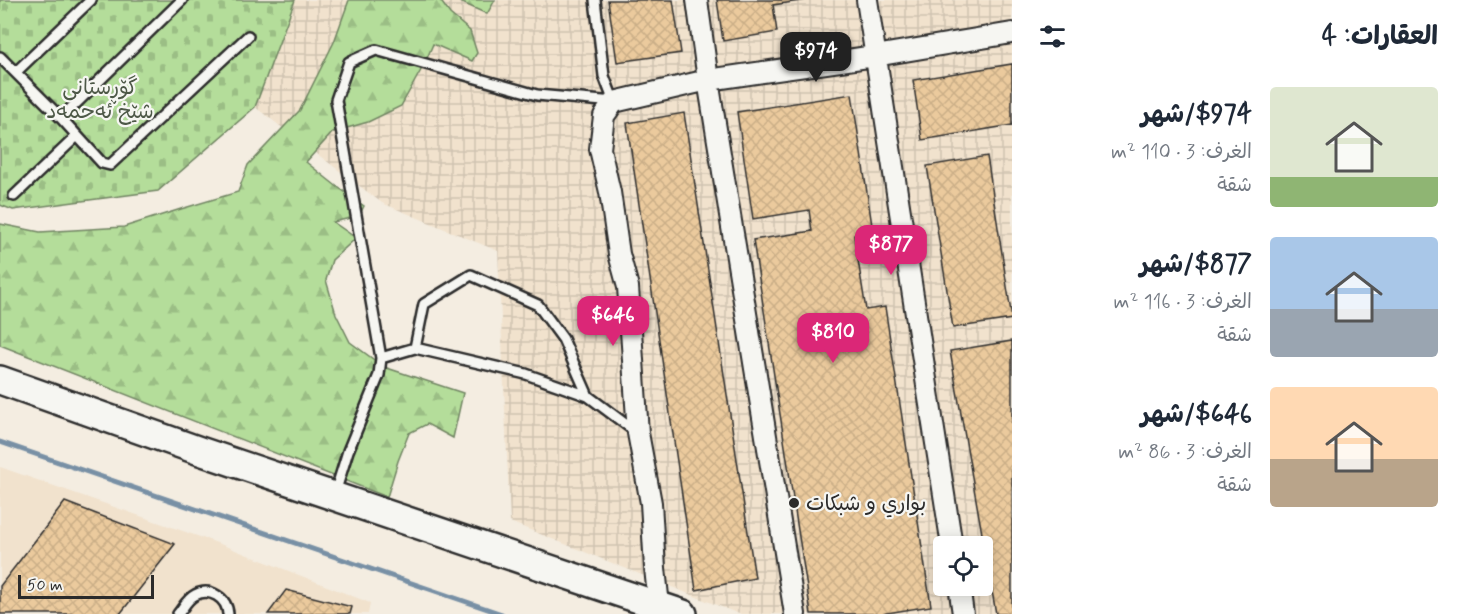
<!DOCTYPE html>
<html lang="ar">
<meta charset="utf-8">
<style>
:root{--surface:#fff;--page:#f6f6f7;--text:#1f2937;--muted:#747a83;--accent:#db2777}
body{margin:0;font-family:Mynerve,"Playpen Sans Arabic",sans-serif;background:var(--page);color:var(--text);direction:rtl;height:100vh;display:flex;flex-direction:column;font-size:22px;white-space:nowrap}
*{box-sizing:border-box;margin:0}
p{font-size:20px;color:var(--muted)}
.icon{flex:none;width:33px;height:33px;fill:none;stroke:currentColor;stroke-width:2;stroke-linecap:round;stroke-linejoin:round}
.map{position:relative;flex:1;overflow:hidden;direction:ltr}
.drawer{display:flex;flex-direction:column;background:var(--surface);width:450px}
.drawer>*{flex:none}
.controls{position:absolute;left:933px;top:536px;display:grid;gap:12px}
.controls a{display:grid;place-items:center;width:60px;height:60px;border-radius:6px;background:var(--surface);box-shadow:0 3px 15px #0003;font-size:30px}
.scale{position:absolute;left:18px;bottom:15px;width:136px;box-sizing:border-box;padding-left:6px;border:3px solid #2b2b2b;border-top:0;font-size:16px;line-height:21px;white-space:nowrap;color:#2b2b2b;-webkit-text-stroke:4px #f6f6f2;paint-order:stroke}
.price{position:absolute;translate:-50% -51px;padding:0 14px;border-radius:12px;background:var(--accent);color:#fff;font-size:20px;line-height:39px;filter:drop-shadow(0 2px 3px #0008)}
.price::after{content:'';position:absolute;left:50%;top:36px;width:18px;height:14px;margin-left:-9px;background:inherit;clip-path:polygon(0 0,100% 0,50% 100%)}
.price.selected{background:#222;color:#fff}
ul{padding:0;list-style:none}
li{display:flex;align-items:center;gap:18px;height:150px;padding:0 24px}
li span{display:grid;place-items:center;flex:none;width:168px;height:120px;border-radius:6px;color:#555}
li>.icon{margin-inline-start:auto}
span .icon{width:72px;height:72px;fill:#fffc;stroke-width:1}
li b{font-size:26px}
h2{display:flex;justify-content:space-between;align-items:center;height:72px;padding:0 24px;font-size:26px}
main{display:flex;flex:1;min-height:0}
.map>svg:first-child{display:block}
.built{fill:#f1e2cd}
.industrial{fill:url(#industrial-grid);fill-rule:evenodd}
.forest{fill:url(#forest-firs);stroke:#708462;stroke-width:1.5}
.cemetery{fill:url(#cemetery-stones);stroke:#708462;stroke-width:1.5}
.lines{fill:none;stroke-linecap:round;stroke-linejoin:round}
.stream{stroke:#7890a5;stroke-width:5}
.building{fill:url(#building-cross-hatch);stroke:#2b2b2b;stroke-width:1.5}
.lane-casing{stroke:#2b2b2b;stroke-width:14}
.street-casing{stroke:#2b2b2b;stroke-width:24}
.secondary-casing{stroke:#2b2b2b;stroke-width:32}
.lane{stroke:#f6f6f2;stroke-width:9}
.street{stroke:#f6f6f2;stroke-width:20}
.secondary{stroke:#f6f6f2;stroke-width:27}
.poi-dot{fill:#2b2b2b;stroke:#f6f6f2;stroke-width:2}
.labels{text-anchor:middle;stroke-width:4.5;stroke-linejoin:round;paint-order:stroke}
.park-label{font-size:21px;fill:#4d5847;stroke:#f6f6f2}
.poi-label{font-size:21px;fill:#2b2b2b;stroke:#f6f6f2;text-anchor:start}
</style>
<main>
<section class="drawer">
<h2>العقارات: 4<svg class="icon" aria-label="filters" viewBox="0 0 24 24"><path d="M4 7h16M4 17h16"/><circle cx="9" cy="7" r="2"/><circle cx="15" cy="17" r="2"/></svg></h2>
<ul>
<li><span style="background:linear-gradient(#dfe7d0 75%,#8fb573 0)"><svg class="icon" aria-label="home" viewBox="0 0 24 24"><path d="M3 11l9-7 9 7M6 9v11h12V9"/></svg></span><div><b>$974/شهر</b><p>الغرف: 3 · 110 m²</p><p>شقة</p></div></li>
<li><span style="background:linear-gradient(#a9c7e8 60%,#9aa5b1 0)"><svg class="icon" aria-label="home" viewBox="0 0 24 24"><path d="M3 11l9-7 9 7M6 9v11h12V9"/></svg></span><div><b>$877/شهر</b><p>الغرف: 3 · 116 m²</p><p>شقة</p></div></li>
<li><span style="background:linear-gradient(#ffd9b3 60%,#b9a48a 0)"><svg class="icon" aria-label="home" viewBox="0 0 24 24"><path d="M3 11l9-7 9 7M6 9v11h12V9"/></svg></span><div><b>$646/شهر</b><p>الغرف: 3 · 86 m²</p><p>شقة</p></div></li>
</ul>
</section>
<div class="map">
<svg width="1012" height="614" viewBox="0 0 1012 614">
<defs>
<pattern id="industrial-grid" width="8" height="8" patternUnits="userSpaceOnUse" patternTransform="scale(1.5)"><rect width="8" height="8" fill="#f1e2cd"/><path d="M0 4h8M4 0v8" fill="none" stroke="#cfc2b0"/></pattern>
<pattern id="forest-firs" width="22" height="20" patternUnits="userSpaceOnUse" patternTransform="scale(1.5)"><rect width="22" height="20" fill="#b4dd9a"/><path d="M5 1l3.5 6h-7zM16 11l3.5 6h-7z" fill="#9bbe85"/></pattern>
<pattern id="cemetery-stones" width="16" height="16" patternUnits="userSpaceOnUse" patternTransform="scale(1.5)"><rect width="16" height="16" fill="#b4dd9a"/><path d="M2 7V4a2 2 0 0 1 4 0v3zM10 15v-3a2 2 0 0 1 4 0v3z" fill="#9bbe85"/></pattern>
<pattern id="building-cross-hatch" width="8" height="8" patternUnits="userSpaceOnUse" patternTransform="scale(1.5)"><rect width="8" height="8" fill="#ebca9d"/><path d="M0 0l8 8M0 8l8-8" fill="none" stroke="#caae87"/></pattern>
</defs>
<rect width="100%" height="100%" fill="#f4ede1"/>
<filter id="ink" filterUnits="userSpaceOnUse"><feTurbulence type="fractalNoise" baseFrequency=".0167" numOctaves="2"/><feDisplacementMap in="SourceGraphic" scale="12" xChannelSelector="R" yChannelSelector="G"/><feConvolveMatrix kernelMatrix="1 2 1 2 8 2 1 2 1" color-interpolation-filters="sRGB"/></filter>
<g filter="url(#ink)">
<path class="built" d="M0,467L220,544L370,603L368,614H0Z"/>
<path class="industrial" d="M295,0H1012V614H739L510,522L498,251L382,203L255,107ZM944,546H982V585H944Z"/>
<path class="forest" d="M349,0H440L450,14L470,31L477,53L472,61L433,44L425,63L401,106L368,122L333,132L306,162L335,185L364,206L359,216L333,222L356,238L332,260L326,280L336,314L350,342L384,367L463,393L453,438L427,424L409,433L398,461L387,497L0,345V224L40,232L124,227L181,209L238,192L248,165L300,110L334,42Z
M456,0H495L487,14Z"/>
<path class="cemetery" d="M0,0H295L255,107L158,191L13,210L0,205Z"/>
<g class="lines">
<path class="stream" d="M0,442L502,614"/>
</g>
<path class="building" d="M608,0H673L681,53L617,62Z
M717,0H807L773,5L777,32L723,41Z
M1012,64V125L922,140L913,80Z
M852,94L873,232L854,235L866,310L885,307L931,606L881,614H811L753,240L812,231L809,210L753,219L737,112Z
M684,113L755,578L696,590L627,123Z
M987,156L1012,319L953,328L927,166Z
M1012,341V614H996L950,351Z
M65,502L175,544L120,614H0V586Z
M286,590L352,607L350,614H268Z"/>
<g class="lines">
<defs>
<path id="lane" d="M0,57L61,118L102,163L110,165L248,36
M16,72L91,0
M61,118L182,0
M14,196L77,136
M415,348L424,304L471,275L538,305L563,339L588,396
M381,358L336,100L349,62L376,50L537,95L614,102L604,76L595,0
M335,493L348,451L379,375L381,358L415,348L526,374L588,396L636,432
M178,614C183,608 187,599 195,595C210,587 227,598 228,614"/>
<path id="street" d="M697,0L708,80L795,614
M867,0L952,546
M959,585L963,614
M659,606L655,568L651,503L638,433L628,287L619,254L610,192L600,149L604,116L614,102L708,80L875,56L1012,33"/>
<path id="secondary" d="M0,380L200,451L683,614"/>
</defs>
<use href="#lane" class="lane-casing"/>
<use href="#street" class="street-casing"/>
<use href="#secondary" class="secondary-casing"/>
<use href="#lane" class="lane"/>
<use href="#street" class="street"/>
<use href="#secondary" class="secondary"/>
</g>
</g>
<circle class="poi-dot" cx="794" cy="503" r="6"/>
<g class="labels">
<g class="park-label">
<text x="100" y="94">گۆڕستانی<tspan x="100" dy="24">شێخ ئەحمەد</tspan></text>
</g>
<g class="poi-label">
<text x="806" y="510">بواري و شبكات</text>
</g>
</g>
</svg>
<div class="controls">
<a><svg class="icon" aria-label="locate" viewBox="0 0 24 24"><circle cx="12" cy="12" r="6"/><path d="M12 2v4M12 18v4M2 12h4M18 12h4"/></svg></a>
</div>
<div class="scale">50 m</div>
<b class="price selected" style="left:816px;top:83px">$974</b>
<b class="price" style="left:891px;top:276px">$877</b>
<b class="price" style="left:613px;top:347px">$646</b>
<b class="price" style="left:833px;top:364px">$810</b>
</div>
</main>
